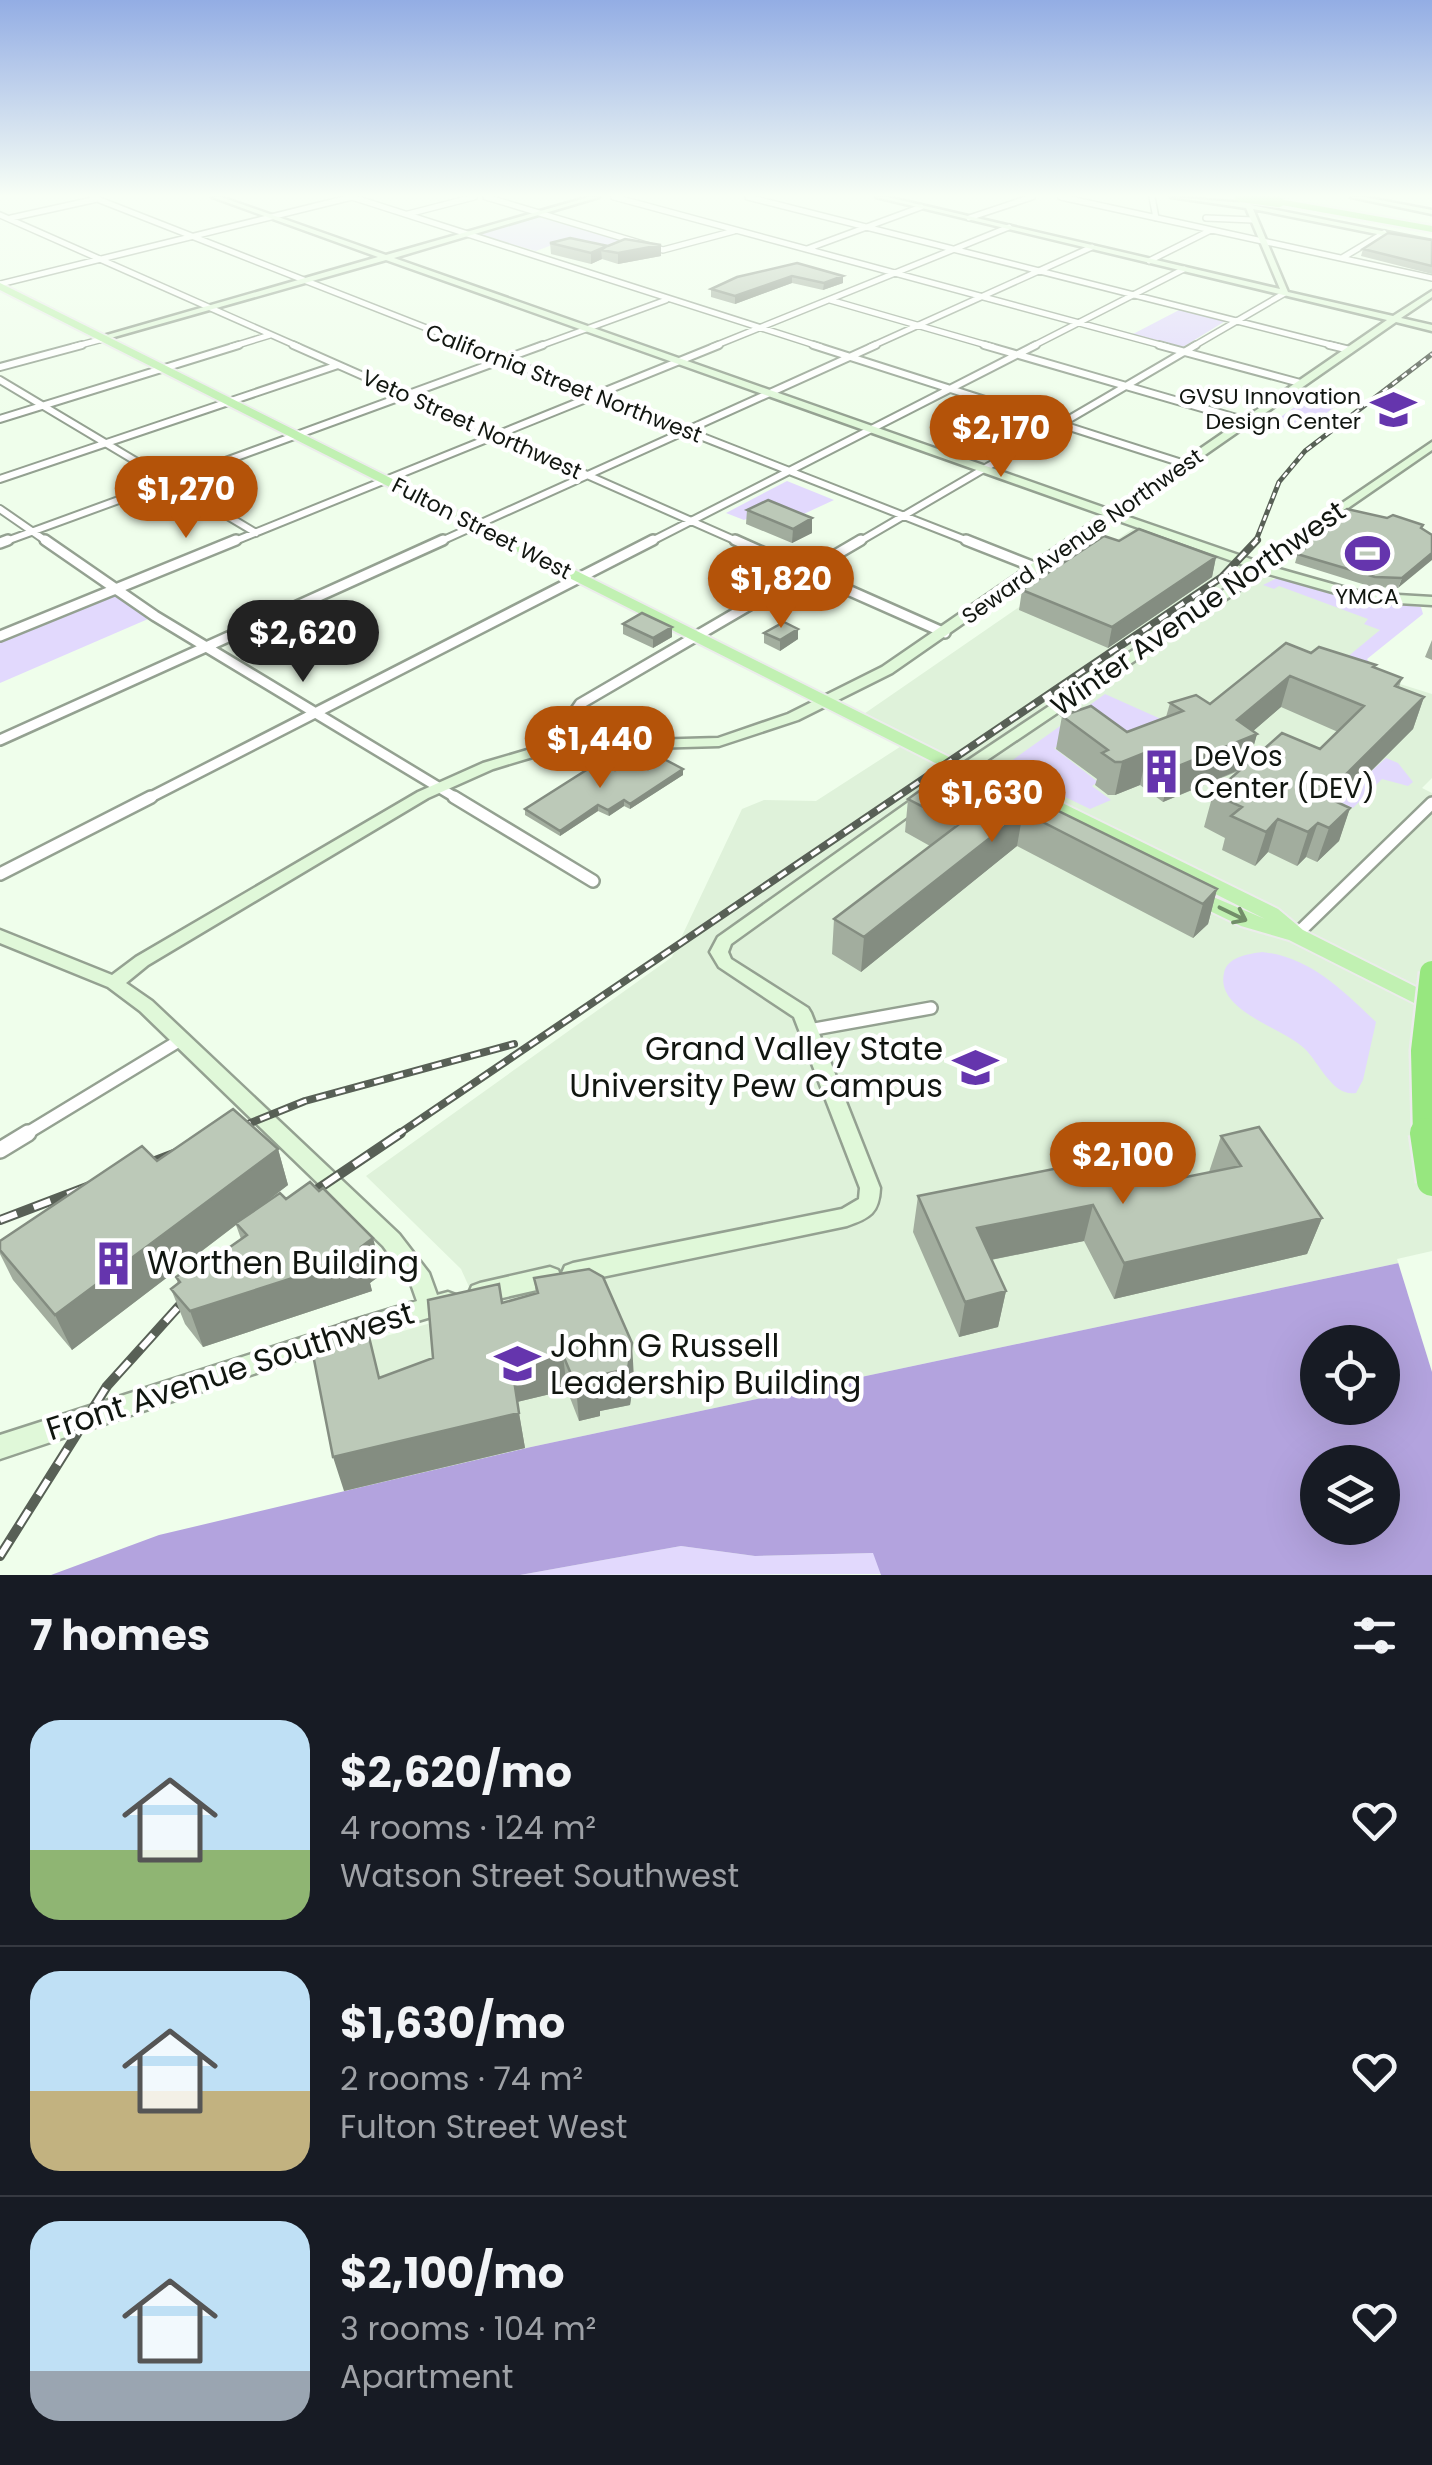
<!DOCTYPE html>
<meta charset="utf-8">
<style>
:root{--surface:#171b24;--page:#242831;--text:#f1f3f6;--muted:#9ea1a6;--line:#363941;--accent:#b45309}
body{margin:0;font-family:Poppins,sans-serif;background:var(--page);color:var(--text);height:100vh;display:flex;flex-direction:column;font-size:38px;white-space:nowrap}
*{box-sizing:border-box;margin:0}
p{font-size:32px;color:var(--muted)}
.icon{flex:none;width:55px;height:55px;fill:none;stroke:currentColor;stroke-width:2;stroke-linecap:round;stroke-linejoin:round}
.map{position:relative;height:1575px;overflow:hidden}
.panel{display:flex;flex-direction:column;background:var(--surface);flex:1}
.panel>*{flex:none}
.tools{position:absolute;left:1300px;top:1325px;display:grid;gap:20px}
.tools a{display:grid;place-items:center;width:100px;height:100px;border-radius:50%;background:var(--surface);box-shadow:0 10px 40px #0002;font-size:50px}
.price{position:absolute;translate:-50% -85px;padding:0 22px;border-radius:35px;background:var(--accent);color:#fff;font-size:32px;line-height:65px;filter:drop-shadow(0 2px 5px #0008)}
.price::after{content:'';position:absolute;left:50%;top:60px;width:30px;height:22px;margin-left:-15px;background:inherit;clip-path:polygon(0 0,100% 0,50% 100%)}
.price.on{background:#222;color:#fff}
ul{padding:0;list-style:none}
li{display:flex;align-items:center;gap:30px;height:250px;padding:0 30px}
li+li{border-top:2px solid var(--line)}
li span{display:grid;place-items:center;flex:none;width:280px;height:200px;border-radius:30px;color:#555}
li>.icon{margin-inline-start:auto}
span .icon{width:120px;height:120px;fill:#fffc;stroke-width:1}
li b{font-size:42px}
h2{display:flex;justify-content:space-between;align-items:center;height:120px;padding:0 30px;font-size:42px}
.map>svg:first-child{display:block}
.built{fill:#dff2da}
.green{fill:#e2d9fd}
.water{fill:#b3a3de;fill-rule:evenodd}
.pier{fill:#effeeb}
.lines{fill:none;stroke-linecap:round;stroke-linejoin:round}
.street-far4-casing{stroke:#94a191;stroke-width:8}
.street-far3-casing{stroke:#94a191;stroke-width:10}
.street-far2-casing{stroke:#94a191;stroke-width:14}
.street-far1-casing{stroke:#94a191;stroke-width:16}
.street-casing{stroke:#94a191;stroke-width:20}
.secondary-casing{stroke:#94a191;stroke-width:5}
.primary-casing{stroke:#ececec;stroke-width:4}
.highway-casing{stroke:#ececec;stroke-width:5}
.street-far4{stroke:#fff;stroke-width:5}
.street-far3{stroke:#fff;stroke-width:6}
.street-far2{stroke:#fff;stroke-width:9}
.street-far1{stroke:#fff;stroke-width:11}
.street{stroke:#fff;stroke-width:15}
.secondary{fill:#e0f8d9;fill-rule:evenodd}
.primary{fill:#c1f1b2;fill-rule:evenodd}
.highway{fill:#97e77f;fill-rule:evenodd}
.rail-far2-casing{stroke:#586056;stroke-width:5}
.rail-far1-casing{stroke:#586056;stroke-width:8}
.rail-casing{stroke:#586056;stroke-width:10}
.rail-far2{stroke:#fff;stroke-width:2.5;stroke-dasharray:6;stroke-linecap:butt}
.rail-far1{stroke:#fff;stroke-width:4;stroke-dasharray:10;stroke-linecap:butt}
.rail{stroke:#fff;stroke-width:6;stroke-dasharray:18;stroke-linecap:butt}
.highway-bridge-far2-casing{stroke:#ececec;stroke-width:12;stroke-linecap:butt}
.highway-bridge-far1-casing{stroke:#ececec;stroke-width:29;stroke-linecap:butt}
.highway-bridge-casing{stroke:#ececec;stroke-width:35;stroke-linecap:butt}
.highway-bridge-far2{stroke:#97e77f;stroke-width:10}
.highway-bridge-far1{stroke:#97e77f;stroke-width:24}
.highway-bridge{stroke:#97e77f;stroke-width:30}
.wall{fill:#a2ad9e;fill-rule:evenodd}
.shaded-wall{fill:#848d81}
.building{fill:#bcc9b8;stroke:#848d81;stroke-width:2.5}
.oneway{stroke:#728e69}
.labels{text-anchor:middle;stroke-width:9;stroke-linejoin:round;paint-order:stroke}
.far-street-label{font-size:22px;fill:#111610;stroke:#fff}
.far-poi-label{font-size:22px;fill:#111610;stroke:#fff;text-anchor:end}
.street-label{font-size:28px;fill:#111610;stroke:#fff}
.poi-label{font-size:28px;fill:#111610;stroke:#fff;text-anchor:start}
.near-poi-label{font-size:32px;fill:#111610;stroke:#fff;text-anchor:start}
.near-street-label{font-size:32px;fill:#111610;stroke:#fff}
</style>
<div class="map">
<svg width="1432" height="1575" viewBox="0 0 1432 1575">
<rect width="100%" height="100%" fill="#effeeb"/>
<path class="built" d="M1134,528L1335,601L1414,611L1363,655L1381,678L1432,694V778L1422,788L1432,793V1256L531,1447L350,1493L317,1356L479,1309L461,1269L366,1176L672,957L742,809L764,800L816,801L906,743L858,718Z"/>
<path class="green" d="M537,215L543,216L643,246L552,245L536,251L475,234Z
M1183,308L1227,320L1183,347L1133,334Z
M1314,393L1343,401L1300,432L1271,424Z
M787,481L834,500L795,518L763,512L744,520L726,513Z
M1277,578L1352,600L1421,607L1423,614L1367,659L1381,678L1340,663L1380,630L1364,624L1368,619L1279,586L1274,589L1263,585Z
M113,590L155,616L0,683V636Z
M1105,694L1181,728L1086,737L1054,748L1098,782L1092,786L1111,800L1090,809L1009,770L1007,764Z
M1386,758L1398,763L1413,782L1408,786L1382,779L1353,808L1338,801Z
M1262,952C1310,957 1342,990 1376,1022L1363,1080L1356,1093C1333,1097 1320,1064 1305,1049C1284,1028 1215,1011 1224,973C1227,957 1248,954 1262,952Z
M681,1546L755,1556L874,1553L882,1574L520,1575Z"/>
<path class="water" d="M1432,1256V1575H881L873,1553L755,1556L681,1546L520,1575H51L159,1535L531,1447ZM1318,1342H1382V1408H1318ZM1318,1462H1382V1528H1318Z"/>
<path class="pier" d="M1432,1251V1372L1397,1259Z"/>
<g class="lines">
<defs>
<path id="street-far4" d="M92,197L475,347
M352,197L821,347
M486,197L663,250L734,231
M614,197L1168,347
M748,197L1339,347
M1061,197L1432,278
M1152,197L1156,218
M408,214L474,197
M0,215L299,347
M11,218L97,199
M969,218L1032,197
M1206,218L1253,220
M807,249L921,207
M1342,258L1384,233
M1149,261L1211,230
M0,284L352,197
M830,300L993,347
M73,347L103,339
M231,347L270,335
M537,347L666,300
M712,347L1009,227
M870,347L1092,247
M1031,347L1184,269
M1192,347L1285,293"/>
<path id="street-far3" d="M293,345L741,543
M468,345L973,543
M813,345L1185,464
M984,345L1247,421
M1159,345L1300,383
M1329,345L1350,350
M0,367L82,345
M0,380L256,533
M0,419L239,345
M0,479L338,365
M0,509L49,543
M1,543L543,345
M230,543L719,345
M437,543L876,345
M648,543L1036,345
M857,543L1196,345"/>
<path id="street-far2" d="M45,540L155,616L458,799
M735,540L945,633
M966,540L1037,568
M0,543L8,540
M0,636L236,540
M571,717L580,704L861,540
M0,740L443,540
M147,799L653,540"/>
<path id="street-far1" d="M454,797L593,881
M0,874L151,797
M1296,935L1432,803
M809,1030L931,1008
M24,1135L182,1039"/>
<path id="street" d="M0,1150L28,1133"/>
<path id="secondary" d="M212,197H221L386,255L589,197H599L394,258L1111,510L1387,320L876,197H887L1280,289L1246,208L1171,197L1244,203L1243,200L1246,198L1251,205L1432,241V245L1253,209L1288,292L1393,316L1432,291V297L1401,318L1432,325V331L1396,322L1120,514L1262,563L1282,544L1432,442V450L1290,548L1272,567L1364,593L1432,597V605L1364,601L1265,573L968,773L731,944L728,952L731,959L808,1008L811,1013L880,1188C879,1213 870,1218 847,1226L573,1283L565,1280L562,1273L565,1266L573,1263L842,1209L859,1199L860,1188L794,1017L719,967L710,952L718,937L958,767L1255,569L1113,519L892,673L798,720L719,746L579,750L536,756L493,769L428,798L148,965L126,983L152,1001L399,1234L429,1273L437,1295L448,1292L456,1295L459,1302L456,1309L448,1312L350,1341L342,1338L339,1331L342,1324L417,1301L411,1284L383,1246L140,1011L108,987L0,943V930L112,975L136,957L418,792L483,763L534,748L579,742L718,738L788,714L882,667L1103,515L386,260L100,341V337L378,257Z
M1351,197H1364L1432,210V214Z
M550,1267L558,1270L561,1277L558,1284L550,1287L480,1303L472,1300L469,1293L472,1286L480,1283Z
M329,1329L337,1332L340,1339L337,1346L0,1459V1435Z"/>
<path id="primary" d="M0,283L967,766L995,770L1278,909L1303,930L1432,995V1012L1289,940L1241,926L1185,899L1182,894L1185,889L1192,888L1265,919L985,778L957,774L0,290Z"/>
<path id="highway" d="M1279,199L1432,226V232L1276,204Z"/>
</defs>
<use href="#street-far4" class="street-far4-casing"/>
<use href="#street-far3" class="street-far3-casing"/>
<use href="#street-far2" class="street-far2-casing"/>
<use href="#street-far1" class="street-far1-casing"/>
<use href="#street" class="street-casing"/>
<use href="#secondary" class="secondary-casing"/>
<use href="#primary" class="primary-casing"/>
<use href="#highway" class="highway-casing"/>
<use href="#street-far4" class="street-far4"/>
<use href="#street-far3" class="street-far3"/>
<use href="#street-far2" class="street-far2"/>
<use href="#street-far1" class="street-far1"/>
<use href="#street" class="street"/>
<use href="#secondary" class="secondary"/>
<use href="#primary" class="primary"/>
<use href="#highway" class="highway"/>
<defs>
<path id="rail-far2" d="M1255,543L1279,482L1305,451L1432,354"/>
<path id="rail-far1" d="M223,1134L305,1101L514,1044
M397,1135L1222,577L1257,540"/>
<path id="rail" d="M294,1205L401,1133
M0,1220L187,1149
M0,1556L107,1386L198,1285"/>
</defs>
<use href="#rail-far2" class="rail-far2-casing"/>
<use href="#rail-far1" class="rail-far1-casing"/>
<use href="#rail" class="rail-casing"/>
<use href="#rail-far2" class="rail-far2"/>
<use href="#rail-far1" class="rail-far1"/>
<use href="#rail" class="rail"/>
<defs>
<path id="highway-bridge-far2" d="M1240,197L1279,202"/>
<path id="highway-bridge-far1" d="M1425,1135L1423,1051L1432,973"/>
<path id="highway-bridge" d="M1425,1133L1432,1181"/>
</defs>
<use href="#highway-bridge-far2" class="highway-bridge-far2-casing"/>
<use href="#highway-bridge-far1" class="highway-bridge-far1-casing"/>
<use href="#highway-bridge" class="highway-bridge-casing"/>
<use href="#highway-bridge-far2" class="highway-bridge-far2"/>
<use href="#highway-bridge-far1" class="highway-bridge-far1"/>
<use href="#highway-bridge" class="highway-bridge"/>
</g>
<path class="wall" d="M1432,240V274L1361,256L1363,249Z
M550,243L661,256L618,264L602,259L591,264L551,254Z
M797,263L843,283L823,290L792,283L735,304L711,297V289Z
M747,510L812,518V533L792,543L746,524Z
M1423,525L1398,588L1372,587L1295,563L1301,542Z
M1119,541L1216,557L1212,577L1108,648L1019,610L1022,590Z
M623,624L672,627V637L653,648L623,634Z
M764,633L798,639L780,651L764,643Z
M1432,640V660L1425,657Z
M1311,653L1375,668L1402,678L1399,687L1424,697L1413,729L1339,803L1350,808L1339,841L1317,862L1306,857L1297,866L1268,852L1255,866L1222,850L1225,838L1204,827L1213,794L1241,770L1163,802L1140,785L1115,795H1108L1095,785L1097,779L1056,749L1062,716L1127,732L1166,717L1170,703L1210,704ZM1281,707L1338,732L1320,749L1249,762L1257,734L1253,731Z
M648,769L683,775L630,809L624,806L609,816L598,811L560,836L525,815V809L615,770Z
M945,773L1217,889L1208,924L1193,938L1017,846L861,972L832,954L834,919L930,846L905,832L908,799L931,794L943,786Z
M1221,1136L1322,1218L1307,1254L1114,1299L1084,1241L991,1260L1006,1291L998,1327L959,1337L913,1232L918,1196L1156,1183L1209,1172Z
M278,1149L288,1185L261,1206L319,1191L373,1238L382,1274L370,1283L372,1291L203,1347L185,1324L171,1289L178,1284L176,1277L200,1268L241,1239L236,1225L72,1350L13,1280L0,1254V1241L157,1161Z
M534,1278L634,1379L630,1405L600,1411V1416L579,1421L567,1390L517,1402L525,1448L344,1491L380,1378L433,1358L502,1303L536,1294Z"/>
<path class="shaded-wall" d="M661,245V256L618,264V253Z
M607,246L601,250L602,259L591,264V253Z
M792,276V283L735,304V296Z
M843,276V283L823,290L824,283Z
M812,518V533L792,543L793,529Z
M1432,553V560L1398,588L1402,578Z
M1216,557L1212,577L1108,648L1112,627Z
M672,627V637L653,648V638Z
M798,629V639L780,651V640Z
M1290,676L1281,707L1244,739L1257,734L1248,766L1163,802L1171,769L1237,720Z
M1424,697L1413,729L1317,825L1306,857L1297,866L1308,832L1324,796Z
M1147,752L1140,785L1115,795L1122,762Z
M683,769V775L630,809V804Z
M624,800V806L609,816L608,810Z
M598,805V811L560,836V831Z
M1350,808L1339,841L1317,862L1329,828Z
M1023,812L1017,846L861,972L864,937Z
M1278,819L1268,852L1255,866L1266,832Z
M1217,889L1208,924L1193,938L1203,904Z
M278,1149L288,1185L72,1350L55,1315Z
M1093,1205L1084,1241L970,1264L977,1228Z
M1322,1218L1307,1254L1114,1299L1124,1263Z
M373,1238L382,1274L370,1283L372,1291L203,1347L190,1311L361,1247Z
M1006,1291L998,1327L959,1337L965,1302Z
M632,1343L634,1379L630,1405L600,1411V1416L579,1421L576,1386Z
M563,1355L567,1390L517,1402L512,1367Z
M519,1413L525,1448L344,1491L333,1457Z"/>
<path class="building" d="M1388,233L1432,240V266L1363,249Z
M570,238L608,246L625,239L661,245L618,253L601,250L607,246L591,253L550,243Z
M797,263L843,276L824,283L792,276L735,296L711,289L737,277Z
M768,500L812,518L793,529L747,510Z
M1347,509L1387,518L1393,515L1423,525L1421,528L1432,535V553L1402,578L1375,577L1297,554L1307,547L1301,542Z
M1139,529L1216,557L1112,627L1022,590L1104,536L1119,541Z
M642,613L672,627L653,638L623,624Z
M784,622L798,629L780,640L764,633Z
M1286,643L1311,653L1319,647L1376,665L1373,667L1402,678L1395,686L1424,697L1324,796L1350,808L1329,828L1318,823L1308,832L1278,819L1266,832L1231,816L1242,807L1213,794L1282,733L1320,749L1364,706L1290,676L1237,720L1257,734L1171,769L1147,752L1122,762H1115L1102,753L1108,750L1062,716L1091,706L1127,732L1183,711L1170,703L1196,695L1210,704Z
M664,759L683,769L630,804L624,800L608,810L598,805L560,831L525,809L599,762L615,770L632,760L648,769Z
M959,762L1217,889L1203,904L1023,812L864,937L834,919L958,825L908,799L922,789L931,794L955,778L945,773Z
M233,1109L278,1149L55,1315L0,1250V1241L142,1146L157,1161Z
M1259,1127L1322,1218L1124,1263L1093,1205L977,1228L1006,1291L965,1302L918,1196L1139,1152L1156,1183L1241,1166L1221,1136Z
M310,1182L319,1191L323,1188L373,1238L361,1247L364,1255L190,1311L171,1289L180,1282L176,1277L196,1263L200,1268L247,1235L236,1223L280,1193L286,1199Z
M589,1269L603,1277L632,1343L628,1369L596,1376L597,1381L576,1386L563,1355L512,1367L519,1413L333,1457L309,1334L364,1316L379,1378L433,1358L428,1300L499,1284L502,1303L538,1293L534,1278Z"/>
<defs><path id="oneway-shaft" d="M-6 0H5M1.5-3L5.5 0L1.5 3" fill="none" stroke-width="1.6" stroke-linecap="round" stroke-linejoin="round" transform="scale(2.5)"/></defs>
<use class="oneway" href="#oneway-shaft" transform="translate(1233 914) rotate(26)"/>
<linearGradient id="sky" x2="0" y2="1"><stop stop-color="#93ade4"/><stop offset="0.47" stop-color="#f8fff6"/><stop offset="1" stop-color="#f8fff6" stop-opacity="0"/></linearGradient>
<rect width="1432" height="417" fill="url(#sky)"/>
<defs>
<symbol id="university-bare" viewBox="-9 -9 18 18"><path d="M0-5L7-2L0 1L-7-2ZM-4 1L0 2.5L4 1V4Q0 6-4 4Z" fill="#6535ad" stroke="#fff" stroke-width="2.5" paint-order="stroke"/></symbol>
<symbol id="stadium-bare" viewBox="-9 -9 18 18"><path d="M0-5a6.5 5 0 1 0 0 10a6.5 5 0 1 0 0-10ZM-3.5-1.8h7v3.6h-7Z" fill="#6535ad" stroke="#fff" stroke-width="2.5" paint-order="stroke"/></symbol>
<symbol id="building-bare" viewBox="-9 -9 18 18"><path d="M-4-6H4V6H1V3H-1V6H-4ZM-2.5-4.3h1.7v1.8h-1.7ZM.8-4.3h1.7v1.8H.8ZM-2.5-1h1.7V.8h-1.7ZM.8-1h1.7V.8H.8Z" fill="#6535ad" stroke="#fff" stroke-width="2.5" paint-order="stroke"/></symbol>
</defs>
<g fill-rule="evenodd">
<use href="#university-bare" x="1362" y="378" width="63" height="63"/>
<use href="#stadium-bare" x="1336" y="522" width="63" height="63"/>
<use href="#building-bare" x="1130" y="740" width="63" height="63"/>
<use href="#university-bare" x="944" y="1036" width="63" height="63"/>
<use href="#building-bare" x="82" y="1232" width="63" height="63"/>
<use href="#university-bare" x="486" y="1332" width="63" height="63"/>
</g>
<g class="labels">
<g class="far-street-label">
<text transform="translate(564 383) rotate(21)" y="8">California Street Northwest</text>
<text transform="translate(472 424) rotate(24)" y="8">Veto Street Northwest</text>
<text transform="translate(482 528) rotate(27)" y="8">Fulton Street West</text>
<text transform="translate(1082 536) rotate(-35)" y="8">Seward Avenue Northwest</text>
</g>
<g class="far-poi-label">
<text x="1361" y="404">GVSU Innovation<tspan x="1361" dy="25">Design Center</tspan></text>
<text x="1367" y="604" text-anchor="middle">YMCA</text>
</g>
<g class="street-label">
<text transform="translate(1198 608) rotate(-35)" y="10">Winter Avenue Northwest</text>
</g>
<g class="poi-label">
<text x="1194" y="766">DeVos<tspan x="1194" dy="32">Center (DEV)</tspan></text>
</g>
<g class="near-poi-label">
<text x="943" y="1060" text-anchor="end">Grand Valley State<tspan x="943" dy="37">University Pew Campus</tspan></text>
<text x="147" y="1274">Worthen Building</text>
<text x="550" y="1357">John G Russell<tspan x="550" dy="37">Leadership Building</tspan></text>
</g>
<g class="near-street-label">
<text transform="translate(230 1371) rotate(-18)" y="11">Front Avenue Southwest</text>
</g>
</g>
</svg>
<div class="tools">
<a><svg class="icon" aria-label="locate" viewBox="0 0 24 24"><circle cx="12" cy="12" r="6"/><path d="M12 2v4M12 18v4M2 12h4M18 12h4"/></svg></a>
<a><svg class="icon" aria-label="layers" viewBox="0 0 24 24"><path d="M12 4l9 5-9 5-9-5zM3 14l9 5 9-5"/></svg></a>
</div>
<b class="price" style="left:1001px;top:480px">$2,170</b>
<b class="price" style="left:186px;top:541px">$1,270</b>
<b class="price" style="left:781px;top:631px">$1,820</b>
<b class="price on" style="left:303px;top:685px">$2,620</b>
<b class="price" style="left:600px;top:791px">$1,440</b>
<b class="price" style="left:992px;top:845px">$1,630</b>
<b class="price" style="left:1123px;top:1207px">$2,100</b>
</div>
<section class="panel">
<h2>7 homes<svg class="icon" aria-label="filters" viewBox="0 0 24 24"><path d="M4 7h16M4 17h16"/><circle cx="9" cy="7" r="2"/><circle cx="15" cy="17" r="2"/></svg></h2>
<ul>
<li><span style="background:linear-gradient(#bfe0f5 65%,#8fb573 0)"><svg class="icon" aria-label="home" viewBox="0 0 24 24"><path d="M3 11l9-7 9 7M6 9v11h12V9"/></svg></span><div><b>$2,620/mo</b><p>4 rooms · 124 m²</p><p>Watson Street Southwest</p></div><svg class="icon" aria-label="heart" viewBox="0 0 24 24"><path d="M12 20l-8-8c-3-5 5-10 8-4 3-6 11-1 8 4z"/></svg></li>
<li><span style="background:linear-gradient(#bfe0f5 60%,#c2b280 0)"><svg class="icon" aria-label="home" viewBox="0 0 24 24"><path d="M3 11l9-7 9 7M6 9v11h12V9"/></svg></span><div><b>$1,630/mo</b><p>2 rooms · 74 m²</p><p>Fulton Street West</p></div><svg class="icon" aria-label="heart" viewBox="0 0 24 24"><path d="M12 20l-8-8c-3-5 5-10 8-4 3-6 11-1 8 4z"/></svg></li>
<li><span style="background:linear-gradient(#bfe0f5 75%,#9aa5b1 0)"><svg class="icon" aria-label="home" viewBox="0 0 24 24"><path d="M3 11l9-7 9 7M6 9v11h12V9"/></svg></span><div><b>$2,100/mo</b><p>3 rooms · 104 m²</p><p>Apartment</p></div><svg class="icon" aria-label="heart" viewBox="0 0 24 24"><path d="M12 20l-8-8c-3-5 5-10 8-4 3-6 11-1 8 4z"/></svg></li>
</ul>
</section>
